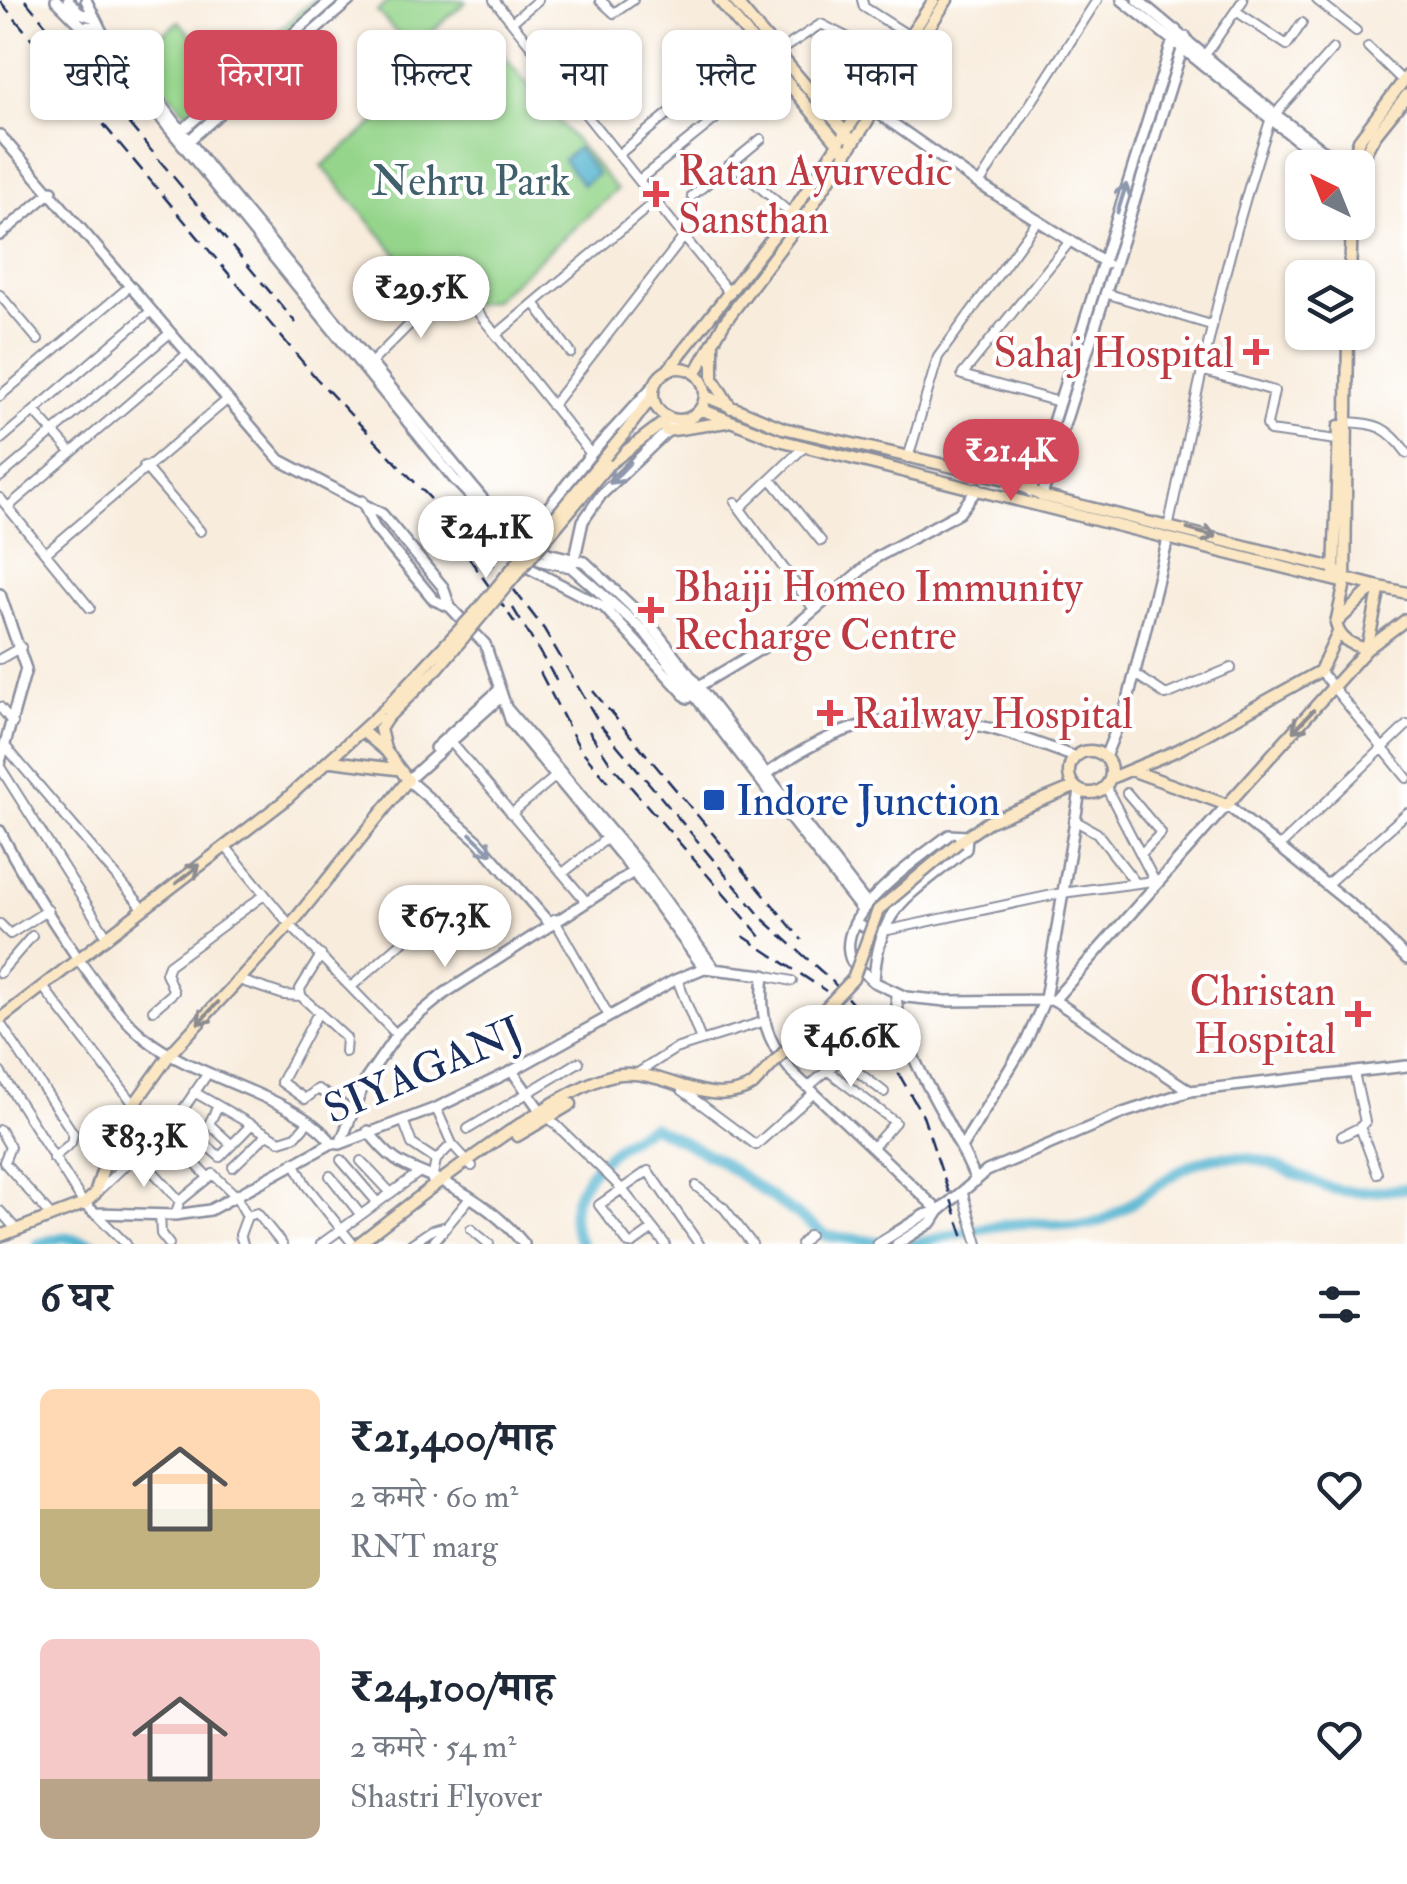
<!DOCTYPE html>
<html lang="hi">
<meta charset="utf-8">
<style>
:root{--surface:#fff;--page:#f2f2f3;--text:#1f2937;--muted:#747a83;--accent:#d1495b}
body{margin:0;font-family:"IM FELL Double Pica","Noto Serif Devanagari",serif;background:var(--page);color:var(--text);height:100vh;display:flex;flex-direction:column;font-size:38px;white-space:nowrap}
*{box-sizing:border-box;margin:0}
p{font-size:32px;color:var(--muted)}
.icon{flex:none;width:55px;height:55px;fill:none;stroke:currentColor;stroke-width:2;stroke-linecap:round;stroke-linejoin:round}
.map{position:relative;height:1244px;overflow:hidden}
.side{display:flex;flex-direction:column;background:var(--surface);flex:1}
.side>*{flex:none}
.banner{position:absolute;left:30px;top:30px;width:1348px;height:90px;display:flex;gap:20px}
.needle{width:65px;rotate:317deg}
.tools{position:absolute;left:1285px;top:150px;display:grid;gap:20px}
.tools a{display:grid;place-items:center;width:90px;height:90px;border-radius:15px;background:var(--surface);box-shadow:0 2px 8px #0004;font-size:50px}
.price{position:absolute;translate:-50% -85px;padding:0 22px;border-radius:35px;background:#fff;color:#222;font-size:32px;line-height:65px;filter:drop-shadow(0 2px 5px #0008)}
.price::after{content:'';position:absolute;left:50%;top:60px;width:30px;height:22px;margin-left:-15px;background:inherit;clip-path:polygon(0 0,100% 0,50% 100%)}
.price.on{background:var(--accent);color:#fff}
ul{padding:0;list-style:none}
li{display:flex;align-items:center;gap:30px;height:250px;padding:0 40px}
li span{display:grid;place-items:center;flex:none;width:280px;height:200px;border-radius:15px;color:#555}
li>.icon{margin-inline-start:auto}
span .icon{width:120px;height:120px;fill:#fffc;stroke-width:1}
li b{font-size:42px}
h2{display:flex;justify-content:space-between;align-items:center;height:120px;padding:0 40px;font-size:42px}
.chip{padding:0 35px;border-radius:15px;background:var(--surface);box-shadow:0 2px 8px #0004;font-size:35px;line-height:90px}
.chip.on{background:var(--accent);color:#fff}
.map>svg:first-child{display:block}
.green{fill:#95d58b;stroke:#588274;stroke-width:2.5}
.water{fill:#51b2cf;stroke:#367096;stroke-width:2.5}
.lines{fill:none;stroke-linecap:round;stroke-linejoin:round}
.river{stroke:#51b2cf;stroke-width:11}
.minor-casing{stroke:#8a8e9d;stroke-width:12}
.tertiary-casing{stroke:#8a8e9d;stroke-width:14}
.secondary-casing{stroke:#8a8e9d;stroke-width:15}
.minor{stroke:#fff;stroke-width:8}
.tertiary{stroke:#fff;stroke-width:9}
.secondary{stroke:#fbe7c3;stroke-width:10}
.rail{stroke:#1b2f5e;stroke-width:2.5;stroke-dasharray:15 8;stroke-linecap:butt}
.secondary-bridge-casing{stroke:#8a8e9d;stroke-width:15;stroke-linecap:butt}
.secondary-bridge{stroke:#fbe7c3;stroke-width:10}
.oneway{stroke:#8d97ae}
.oneway2{stroke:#8b8b90}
.health-dot{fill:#e0444e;stroke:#fff;stroke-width:4}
.transit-dot{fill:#1a4fb4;stroke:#fff;stroke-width:4}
.labels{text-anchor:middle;stroke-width:8;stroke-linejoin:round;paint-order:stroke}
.health-label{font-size:42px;fill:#be3a42;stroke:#fff;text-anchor:start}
.park-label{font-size:42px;fill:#40616c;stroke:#fff}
.transit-label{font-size:42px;fill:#164399;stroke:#fff;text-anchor:start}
.street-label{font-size:42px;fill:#1b2f5e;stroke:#fff}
</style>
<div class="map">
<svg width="1407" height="1244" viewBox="0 0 1407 1244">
<rect width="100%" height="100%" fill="#fff"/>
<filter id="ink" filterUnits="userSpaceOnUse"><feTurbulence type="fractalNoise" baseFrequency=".01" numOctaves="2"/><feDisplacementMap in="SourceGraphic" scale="20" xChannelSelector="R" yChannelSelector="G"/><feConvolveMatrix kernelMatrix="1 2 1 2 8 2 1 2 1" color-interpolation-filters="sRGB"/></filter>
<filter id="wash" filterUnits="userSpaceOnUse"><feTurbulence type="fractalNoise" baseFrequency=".0048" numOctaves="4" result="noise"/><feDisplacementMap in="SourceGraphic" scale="40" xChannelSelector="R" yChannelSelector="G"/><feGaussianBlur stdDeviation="2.25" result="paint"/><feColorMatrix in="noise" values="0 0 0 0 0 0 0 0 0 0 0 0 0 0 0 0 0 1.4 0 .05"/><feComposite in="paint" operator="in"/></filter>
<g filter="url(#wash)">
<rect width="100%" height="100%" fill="#f8ecdc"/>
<path class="green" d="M314,0H336L247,77L238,65Z
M390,0H464L466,2L411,49L377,11Z
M179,21L235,87L200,113L185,111L137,56Z
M484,33L617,190L492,301L442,307L322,166Z"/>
<path class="water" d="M577,148L597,174L583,185L563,160Z"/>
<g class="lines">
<path class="river" d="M38,1244L63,1237L94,1244
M582,1244C549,1196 613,1144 652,1126L717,1159L827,1236L900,1244
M914,1244C953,1235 994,1223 1034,1223C1060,1223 1076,1231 1101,1221C1141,1204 1179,1159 1222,1157C1264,1154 1288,1173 1324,1186C1350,1196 1380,1191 1407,1188"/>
</g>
</g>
<g filter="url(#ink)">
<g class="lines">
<defs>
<path id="minor" d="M494,0L730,294
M600,0L614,13L633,0
M862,0L864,7L911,37
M1317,0L1356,31
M1236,11L1287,45L1302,23
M512,22L538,0
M1368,47L1403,81
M778,52L821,24L896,62
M1203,58L1243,0
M1275,114L1333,49
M618,155L753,44
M733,164L791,214
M639,180L775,71
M979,184L1097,0
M692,196L761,139
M1105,293L1211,325
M0,295L38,340
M535,304L571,353
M496,335L654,202
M367,367L453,281L591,454
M1201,370L1274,391L1267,425L1270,431L1337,440
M0,396L130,286
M1059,402L962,375L1071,240
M552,406L683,238
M35,412L71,452
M1345,422C1377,423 1388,427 1407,453
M0,440L151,311
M908,458L938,357L1038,220
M144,466L200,531
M0,477L170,333
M771,479L821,541
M0,498L90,608
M735,502L813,608
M8,507L187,354
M740,508L805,446
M1169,524C1198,388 1225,253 1270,121
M47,552L227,400
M0,659L21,647
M1320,671L1407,778
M1135,674L1166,695L1231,668
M0,707L13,723
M451,742L585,900
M6,747L144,909
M0,767L108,938
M1106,787L1154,880
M1127,793L1161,833L1141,854
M511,814L556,776
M1074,820L1097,833L1135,882
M225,846L290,925L396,1034
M1279,847L1407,725
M563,873L607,838
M1326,885L1407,813
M554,919L609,1016
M0,924L10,934L48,910
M855,924L879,932L1062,893L1161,880
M321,955L300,989L301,996L346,1038L345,1052
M0,973L32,936
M764,975L792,981
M677,979L701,1040
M239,980L284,995L301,996
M43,987L134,1104
M351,987L432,916L448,928L434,935L423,925
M153,1010L174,992L166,973L169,965L264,895
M319,1011L281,1082L305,1099L318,1089L353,1111
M0,1023L73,1133L71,1143L53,1158
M841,1059L884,1092
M827,1070L895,1122L873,1147
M0,1072L84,1204
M1354,1073L1365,1122L1360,1127L1377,1173
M636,1074L675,1049L762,1022
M808,1087L863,1040
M682,1090L756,1145L814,1093
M194,1092L280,1141L296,1136L309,1121
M218,1106L209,1124L232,1145
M436,1108L452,1144L472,1166
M548,1117L621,1188L665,1244
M403,1120L412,1144L436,1160
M468,1129L579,1062
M0,1130L10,1147L4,1162L52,1217
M190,1131L220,1157L251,1125
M1342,1136L1360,1127
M176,1143L207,1176
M137,1154L180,1201
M341,1160L377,1202
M361,1161L391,1193
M294,1162L306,1185L353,1244
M148,1166L192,1127L182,1111
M233,1167L267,1134
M330,1176L360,1214
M432,1180L436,1160L452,1144
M696,1186L724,1208L752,1244
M98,1191L182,1111L208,1073
M963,1194L978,1244
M0,1211L17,1230
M95,1213L126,1244
M160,1215L161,1234L169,1244
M175,1215L180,1201L213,1174L236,1196L247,1216L240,1235L243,1244
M247,1216L257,1213L282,1244
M471,1229L489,1244
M321,1244L417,1174
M411,1244L432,1230L447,1226
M432,1244L470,1198
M629,1244L599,1205L648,1171L699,1244
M632,1244L653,1229
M801,1244L809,1235"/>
<path id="tertiary" d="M56,0L82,26L98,27
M68,0L80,13L92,17
M86,0L103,34L114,41L208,166L487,504L524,539L548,553L585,562L651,625L866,903
M1122,0L1332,168
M1138,0L1275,114L1347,168
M103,34L104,48L454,479L516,544L542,561L571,567L644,631L861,909
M875,111L979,184L1106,263
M178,134L332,0
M0,135L280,460L382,514L443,587L450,607
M186,143L350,0
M0,235L52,191
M1031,492L1176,30
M1042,496L1186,37
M362,501L374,527L434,600L450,607L485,644L511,722L624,859L704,968
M522,540L591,454L653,386
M574,562L583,521L601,495L678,421
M525,566L604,607L688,698
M0,594L26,669L0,762
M684,695L786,634L877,557L959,513L978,488
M502,696L408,780L478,841L549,923
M508,710L641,867L714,968
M435,748L500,689
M1105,757L1128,700L1168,539
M764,776C878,693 951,710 1075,757
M0,831C26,882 101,1003 145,1038C193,1078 297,1096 332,1143
M874,982C878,903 912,896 966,849L967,836L949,835C918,859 830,916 852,962L874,982L906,997L946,1001L1054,1000L1190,1091
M896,993C898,1053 954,1122 976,1181
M1054,1000L1227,805L1360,912L1407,959
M512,1071L542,1113
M368,1131C400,1173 410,1164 451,1186C478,1200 504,1220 524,1244
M340,1144L366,1079L400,1030L445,993L641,867
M963,1145L1026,1042L1045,999L1080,791
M84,1204L95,1213L175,1215L210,1210L332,1143L340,1144L436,1108L512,1071L673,981L704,968L764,975C759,1016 766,1040 792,1072L939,1211
M878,1244L924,1215L939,1211L987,1171L1123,1113L1190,1091L1407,1066
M897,1244L932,1222L939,1211"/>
<path id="secondary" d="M719,0L842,148
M734,0L849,137
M1350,168L1359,140L1407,76
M1357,168L1375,135L1407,95
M1350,278L1352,222
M713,345V379L731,408
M653 394a26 26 0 1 1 52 0a26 26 0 1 1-52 0Z
M668,370L791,214L934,0
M695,374L724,323L812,206L947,0
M705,396L783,428L1010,480L1042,496L1334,568L1344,578L1375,586
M700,409L779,440L1345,583
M666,431L727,422
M624,434L652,397
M608,465L668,419
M1334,574L1339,426
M1380,587L1367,649C1351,645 1339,639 1336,623L1375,586L1407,593
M1336,623L1345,583L1348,332
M385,749L380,729L387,718
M1069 772a21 21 0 1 1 42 0a21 21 0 1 1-42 0Z
M332,761L396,769
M1131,770L1227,805L1367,649L1407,619
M1111,778L1178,750L1320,671L1338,633
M959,842L988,822L1074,787
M0,1019L283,802L385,709
M517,1136L571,1104
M0,1236L84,1204L95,1194L114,1133L170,1054L297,917L408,780L386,751L362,731
M358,1244C406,1207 567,1078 621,1074C668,1070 708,1111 753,1085"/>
</defs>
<use href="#minor" class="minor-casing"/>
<use href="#tertiary" class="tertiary-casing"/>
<use href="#secondary" class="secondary-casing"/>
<use href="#minor" class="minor"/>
<use href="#tertiary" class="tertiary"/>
<use href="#secondary" class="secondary"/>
<path class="rail" d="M25,0L296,323
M0,1L316,378L501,573L544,629L601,726L764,920L832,981L869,1022L923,1116L966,1244
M469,558L515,623
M513,608L557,681
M540,672L579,747L608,782
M593,691L802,940
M589,731L611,764L762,938
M743,936L826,991"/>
<defs>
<path id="secondary-bridge" d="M385,709L476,612L624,434
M387,718L438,668L608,465
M753,1085L853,979L878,910L959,842"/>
</defs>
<use href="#secondary-bridge" class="secondary-bridge-casing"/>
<use href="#secondary-bridge" class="secondary-bridge"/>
</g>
<defs><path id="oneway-shaft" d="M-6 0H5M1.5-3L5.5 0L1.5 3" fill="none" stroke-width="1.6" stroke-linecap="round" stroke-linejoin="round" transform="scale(2.5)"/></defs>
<g class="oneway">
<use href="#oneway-shaft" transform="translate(1122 198) rotate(-73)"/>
<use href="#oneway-shaft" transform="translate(620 473) rotate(134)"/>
<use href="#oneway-shaft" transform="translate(481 844) rotate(44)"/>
</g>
<g class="oneway2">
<use href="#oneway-shaft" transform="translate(1202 533) rotate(15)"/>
<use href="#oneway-shaft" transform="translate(1303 721) rotate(133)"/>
<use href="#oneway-shaft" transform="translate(188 874) rotate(-38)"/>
<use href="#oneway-shaft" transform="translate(208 1013) rotate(133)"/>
</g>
</g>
<g class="health-dot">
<path d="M651 179h10v10h10v10h-10v10h-10v-10h-10v-10h10z"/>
<path d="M1251 337h10v10h10v10h-10v10h-10v-10h-10v-10h10z"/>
<path d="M646 595h10v10h10v10h-10v10h-10v-10h-10v-10h10z"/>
<path d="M825 698h10v10h10v10h-10v10h-10v-10h-10v-10h10z"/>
<path d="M1353 999h10v10h10v10h-10v10h-10v-10h-10v-10h10z"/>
</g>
<rect class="transit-dot" x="702" y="788" width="24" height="24" rx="5"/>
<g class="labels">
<g class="health-label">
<text x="678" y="185">Ratan Ayurvedic<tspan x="678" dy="48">Sansthan</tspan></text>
<text x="1234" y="367" text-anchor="end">Sahaj Hospital</text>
<text x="674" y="601">Bhaiji Homeo Immunity<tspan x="674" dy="48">Recharge Centre</tspan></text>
<text x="852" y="728">Railway Hospital</text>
<text x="1336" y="1005" text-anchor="end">Christan<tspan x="1336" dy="48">Hospital</tspan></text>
</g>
<g class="park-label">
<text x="471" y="195">Nehru Park</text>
</g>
<g class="transit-label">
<text x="736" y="815">Indore Junction</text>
</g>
<g class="street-label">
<text transform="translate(423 1069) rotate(-23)" y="15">SIYAGANJ</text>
</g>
</g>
</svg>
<div class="tools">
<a><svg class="needle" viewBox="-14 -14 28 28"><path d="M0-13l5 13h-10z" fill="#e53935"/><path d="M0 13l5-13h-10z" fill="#747a83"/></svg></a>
<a><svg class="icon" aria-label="layers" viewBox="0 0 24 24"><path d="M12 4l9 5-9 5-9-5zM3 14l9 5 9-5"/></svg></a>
</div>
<b class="price" style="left:421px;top:341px">₹29.5K</b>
<b class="price on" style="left:1011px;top:504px">₹21.4K</b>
<b class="price" style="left:486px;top:581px">₹24.1K</b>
<b class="price" style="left:445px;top:970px">₹67.3K</b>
<b class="price" style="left:851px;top:1090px">₹46.6K</b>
<b class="price" style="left:144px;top:1190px">₹83.3K</b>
<div class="banner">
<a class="chip">खरीदें</a>
<a class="chip on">किराया</a>
<a class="chip">फ़िल्टर</a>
<a class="chip">नया</a>
<a class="chip">फ़्लैट</a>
<a class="chip">मकान</a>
</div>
</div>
<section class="side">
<h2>6 घर<svg class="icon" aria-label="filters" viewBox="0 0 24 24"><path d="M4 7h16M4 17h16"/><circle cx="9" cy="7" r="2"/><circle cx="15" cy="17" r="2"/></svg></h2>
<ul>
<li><span style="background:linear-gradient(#ffd9b3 60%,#c2b280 0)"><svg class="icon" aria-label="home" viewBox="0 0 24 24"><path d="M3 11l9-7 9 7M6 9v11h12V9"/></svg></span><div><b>₹21,400/माह</b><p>2 कमरे · 60 m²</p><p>RNT marg</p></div><svg class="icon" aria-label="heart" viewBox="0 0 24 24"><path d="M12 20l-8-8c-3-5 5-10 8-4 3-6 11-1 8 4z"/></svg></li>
<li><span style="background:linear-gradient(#f6c9c9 70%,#b9a48a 0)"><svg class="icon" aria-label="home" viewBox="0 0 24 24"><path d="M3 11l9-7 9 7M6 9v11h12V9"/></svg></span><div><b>₹24,100/माह</b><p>2 कमरे · 54 m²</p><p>Shastri Flyover</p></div><svg class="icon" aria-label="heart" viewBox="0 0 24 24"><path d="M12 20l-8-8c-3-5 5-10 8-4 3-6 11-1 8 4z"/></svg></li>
</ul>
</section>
